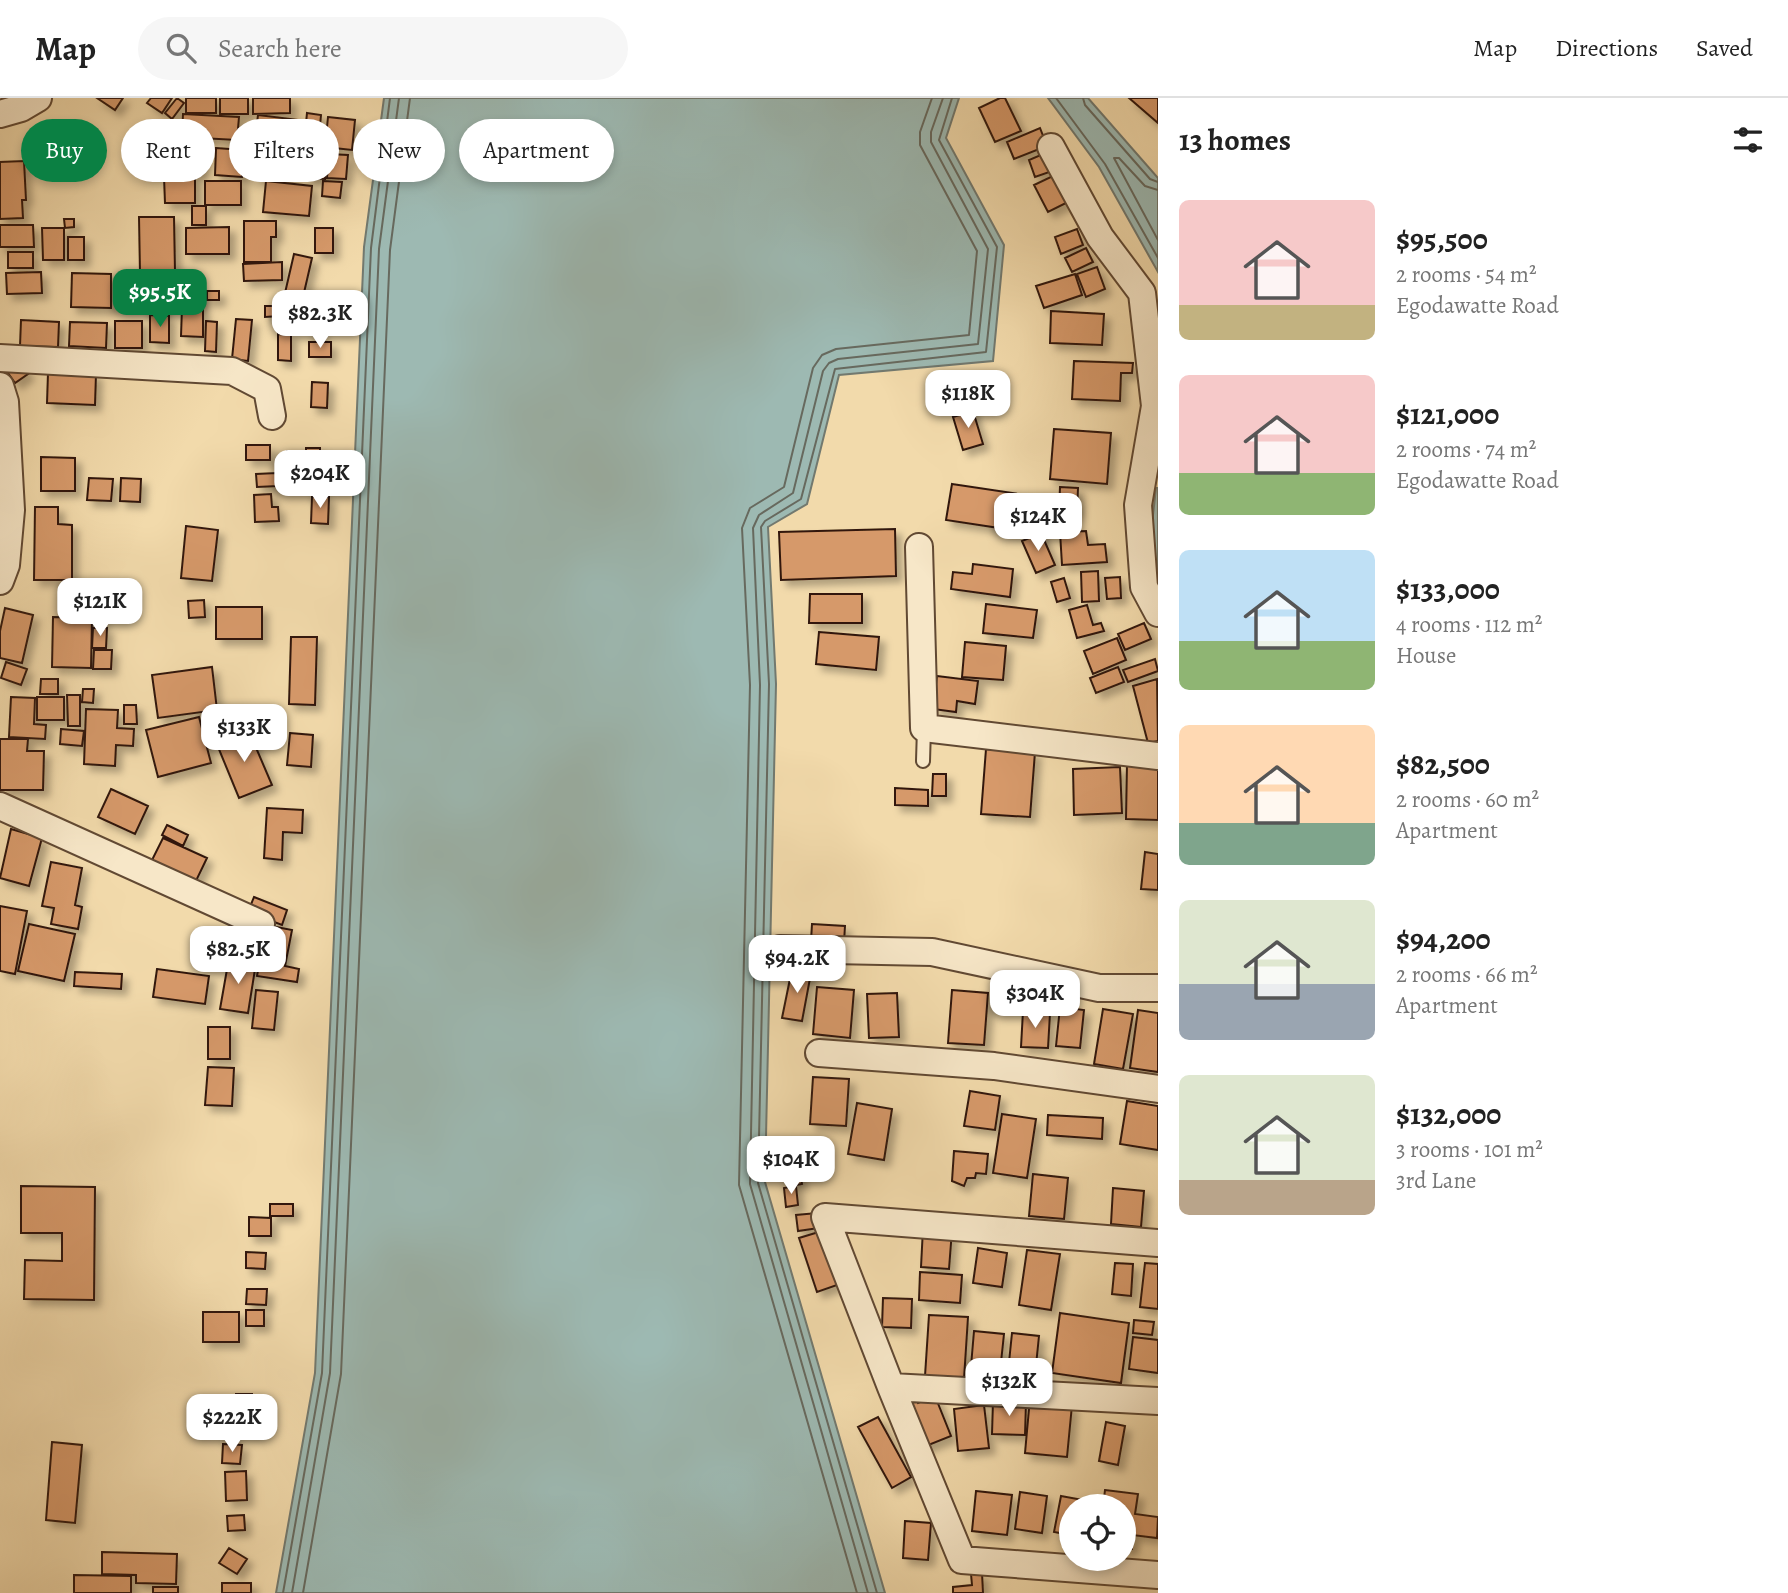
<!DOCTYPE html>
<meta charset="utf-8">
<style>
:root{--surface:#fff;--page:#f6f6f6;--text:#222;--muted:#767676;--line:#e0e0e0;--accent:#0b8043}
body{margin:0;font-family:Alegreya,serif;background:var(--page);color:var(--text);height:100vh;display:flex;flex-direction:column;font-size:26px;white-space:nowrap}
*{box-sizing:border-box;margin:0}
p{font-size:23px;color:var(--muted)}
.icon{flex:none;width:38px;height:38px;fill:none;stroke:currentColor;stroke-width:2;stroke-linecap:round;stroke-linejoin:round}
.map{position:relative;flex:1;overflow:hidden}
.drawer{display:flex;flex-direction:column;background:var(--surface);width:630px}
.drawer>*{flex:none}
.hud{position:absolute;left:21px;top:21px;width:665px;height:63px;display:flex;gap:14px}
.fabs{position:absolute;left:1059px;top:1396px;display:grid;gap:14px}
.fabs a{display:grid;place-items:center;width:77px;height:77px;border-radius:50%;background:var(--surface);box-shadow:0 4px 10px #0003;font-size:35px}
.price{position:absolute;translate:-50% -60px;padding:0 16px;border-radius:14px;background:#fff;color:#222;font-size:23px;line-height:46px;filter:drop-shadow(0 2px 4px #0008)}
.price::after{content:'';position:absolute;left:50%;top:42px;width:21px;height:16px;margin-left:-10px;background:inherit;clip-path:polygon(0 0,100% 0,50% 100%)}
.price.current{background:var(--accent);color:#fff}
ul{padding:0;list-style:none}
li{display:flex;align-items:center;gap:21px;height:175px;padding:0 21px}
li span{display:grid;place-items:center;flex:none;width:196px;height:140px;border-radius:10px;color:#555}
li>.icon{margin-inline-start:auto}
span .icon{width:84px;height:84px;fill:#fffc;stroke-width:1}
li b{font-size:30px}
h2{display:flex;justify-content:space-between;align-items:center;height:84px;padding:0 21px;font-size:30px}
.tag{padding:0 24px;border-radius:32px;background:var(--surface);box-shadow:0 4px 10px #0003;font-size:24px;line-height:63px}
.tag.current{background:var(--accent);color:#fff}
header{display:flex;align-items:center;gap:42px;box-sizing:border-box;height:98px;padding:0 35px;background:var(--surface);border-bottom:2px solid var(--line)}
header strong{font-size:33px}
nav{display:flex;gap:38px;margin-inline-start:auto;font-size:24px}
.search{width:490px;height:63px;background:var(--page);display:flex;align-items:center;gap:18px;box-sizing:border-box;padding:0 24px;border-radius:38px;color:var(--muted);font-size:26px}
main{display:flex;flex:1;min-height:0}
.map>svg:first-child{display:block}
.water{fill:#9db9b2;stroke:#72796f;stroke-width:2}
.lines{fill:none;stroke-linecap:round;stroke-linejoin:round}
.shore{stroke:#67695e;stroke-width:2}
.building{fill:#d6996a;stroke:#31190b;stroke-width:2;filter:url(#shadow)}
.lane-casing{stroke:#614933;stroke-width:16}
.street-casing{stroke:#614933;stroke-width:30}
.lane{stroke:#f7e7c8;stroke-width:12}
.street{stroke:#f7e7c8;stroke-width:26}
</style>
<header>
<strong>Map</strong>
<div class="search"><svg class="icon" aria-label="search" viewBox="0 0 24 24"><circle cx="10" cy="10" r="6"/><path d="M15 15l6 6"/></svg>Search here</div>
<nav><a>Map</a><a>Directions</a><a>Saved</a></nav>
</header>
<main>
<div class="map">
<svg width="1158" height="1495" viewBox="0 0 1158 1495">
<defs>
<filter id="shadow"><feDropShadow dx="6" dy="6" stdDeviation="3.5" flood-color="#0004"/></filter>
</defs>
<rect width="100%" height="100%" fill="#f2daab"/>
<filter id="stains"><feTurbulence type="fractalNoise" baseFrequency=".00286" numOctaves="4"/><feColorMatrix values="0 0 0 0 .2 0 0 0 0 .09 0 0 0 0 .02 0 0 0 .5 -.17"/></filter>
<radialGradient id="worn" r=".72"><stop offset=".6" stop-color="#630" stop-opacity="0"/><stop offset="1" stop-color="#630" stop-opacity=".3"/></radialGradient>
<path class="water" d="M384,0H959L946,40L1004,147L993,263L839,277L807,406L768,429L776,586L765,1084L885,1495H276L315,1275L364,149Z
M1048,0H1088L1158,80V174L1099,69Z
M1156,390H1158V486L1151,435Z"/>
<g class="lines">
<path class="shore" d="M1056,0L1105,66L1158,160
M1083,0L1085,7L1150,81L1158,84
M1158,92L1145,88L1119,60H1114L1158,142
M283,1495L322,1275L371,150L390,0
M292,1495L330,1275L379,151L399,0
M303,1495L341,1276L390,152L410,0
M857,1495L739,1087L750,587L742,430L750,410L784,389L813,270L822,257L836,251L969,237L977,153L920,47V34L932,0
M868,1495L750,1086L760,587L753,430L759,417L793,395L823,273L829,265L838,261L978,246L988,151L931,44V34L943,0
M877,1495L758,1085L769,586L761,429L765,423L801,401L835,271L986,254L997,149L939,42L952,0"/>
</g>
<path class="building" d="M97,0H123L115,12Z
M151,0H172L162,15L147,5Z
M177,0L184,5L172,21L165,15Z
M186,0H216V15H186Z
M220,0H248V16H220Z
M253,0H290V15L253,16Z
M1000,0H1005L1021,33L995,44L979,10Z
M1129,0H1158V25Z
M307,15L321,17L319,38L305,36Z
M183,16L239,19L237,42L182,39Z
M258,17L299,22L295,53L254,48Z
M328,19L355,22L352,52L325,49Z
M1040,30L1047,48L1014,61L1007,44Z
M306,39L319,40L317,54L305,53Z
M141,46H167V75H141Z
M175,47L203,48L201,75L174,74Z
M216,50L243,52L242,79L215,77Z
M260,52L292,56L288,82L257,78Z
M1050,53L1058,71L1035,79L1029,62Z
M296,56L325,57L324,69L295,67Z
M329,56L348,57L346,81L327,80Z
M24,63L26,102H22L23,120L0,121V64Z
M307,69L325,70V81L307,80Z
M1057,76L1070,103L1048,114L1034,87Z
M164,79H195V105H165Z
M205,83H241V107H205Z
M266,83L312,88L309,118L263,114Z
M323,83L342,84L340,100L322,98Z
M192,108H206V127H192Z
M139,119H174L175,174L140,175Z
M64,121H74V129L65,130Z
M244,123H276V139H271V164H244Z
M0,127H33L34,149H0Z
M229,129V156H186V130Z
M42,130H64V162H43Z
M315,130H333V155H315Z
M1077,131L1083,147L1061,156L1055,139Z
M68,139H84V162H68Z
M1086,150L1093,164L1072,174L1065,160Z
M8,154H33V170H8Z
M294,156L312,160L303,199L285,195Z
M282,164V182L244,183L243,166Z
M1097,169L1105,191L1086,199L1077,176Z
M41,174L42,195L7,196L6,175Z
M72,175L111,176V210L71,209Z
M1075,176L1082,197L1044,210L1036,188Z
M143,183H164V212H143Z
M182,190L203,191V206H182Z
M207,193H219V202H207Z
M265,208H280V218L265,219Z
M182,209L203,210V239L181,238Z
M1051,213L1104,216L1102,247L1050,245Z
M150,217L169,218V245L150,244Z
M236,221L252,222L248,263L232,261Z
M21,222L59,224L58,249L20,248Z
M115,223H142V250H115Z
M206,223L217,224L216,254L205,253Z
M70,224L107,225L106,250L69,248Z
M278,236L291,237V263L278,262Z
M309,244H331V259H309Z
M1074,263L1133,265L1132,275H1121L1120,303L1072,301Z
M21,266L28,276L15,285L8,275Z
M48,275L96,276L95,307L47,305Z
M312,284L328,285L327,310L311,309Z
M973,313L983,346L963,352L953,319Z
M1054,331L1111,335L1107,386L1050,381Z
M246,347H270V362H246Z
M306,350H320V361H306Z
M287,353H303V372H287Z
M41,359L75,360V393H41Z
M282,374H299V385H282Z
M277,375L278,388L257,389L256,376Z
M89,380L113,381L111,403L87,402Z
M121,380L141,381L140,404L120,403Z
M952,386L1025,397L1019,433L946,422Z
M1060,389L1078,390L1077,415L1059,414Z
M271,396L272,409H278L279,423L255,424L254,397Z
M312,399H329L328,426L311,425Z
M35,409H58V426L72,427V482H34Z
M186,428L218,432L212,483L181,480Z
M895,431L896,478L781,482L779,434Z
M1086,433L1088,447L1105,446L1107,464L1062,467L1060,434Z
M1041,435L1055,467L1036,475L1022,443Z
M973,466L1013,471L1010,499L951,491L953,474L972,476Z
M1098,473L1099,503L1082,504L1081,474Z
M1120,479L1121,500L1107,501L1105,480Z
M1064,480L1070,500L1057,504L1051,484Z
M810,496H862V525H809Z
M204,502L205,519L189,520L188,503Z
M986,506L1037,512L1033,540L983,535Z
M1087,507L1093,527L1101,525L1104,533L1077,540L1069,512Z
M216,509H262V541H216Z
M5,510L33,517L22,565L0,560V533Z
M53,519L92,520L91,570L52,569Z
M1144,525L1151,541L1125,552L1118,536Z
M93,530H107L106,550H92Z
M819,534L879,539L876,572L816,566Z
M291,539H317L315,607L289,606Z
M1117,540L1126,562L1093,576L1084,553Z
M965,544L1006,548L1003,582L962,579Z
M94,552H112L111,571H93Z
M1155,561L1158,573L1128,584L1123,572Z
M6,564L27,571L21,587L1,580Z
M212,569L217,612L158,620L152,577Z
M1118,569L1124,584L1096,595L1090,580Z
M937,578L978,583L975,606L957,603L956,614L933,611Z
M41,581H58V596H40Z
M1157,581L1158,643L1148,645L1133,588Z
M83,591H94L93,605L82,604Z
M67,597H80V628H68Z
M11,599L35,600L34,626L46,627L45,641L9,639Z
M37,599H64V622H37Z
M124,607H136L137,626H124Z
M86,611L118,612L117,630L134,631L133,648L116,647L115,668L84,666Z
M199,619L211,665L158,679L146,632Z
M61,631L84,633L82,648L60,646Z
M248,631L272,687L239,700L216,644Z
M290,635L313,637L311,669L287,667Z
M0,641H28L27,653H44L43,692H0Z
M986,651L1035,654L1030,719L981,716Z
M1127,666H1158V722L1126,721Z
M1120,669L1122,715L1074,717L1073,671Z
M933,676H946V698H932Z
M895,690L928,692V708L895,707Z
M111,691L148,708L135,736L98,719Z
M267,710L303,712L302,735L283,734L282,762L264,760Z
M167,727L188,737L183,748L162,737Z
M11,731L42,740L29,788L0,780Z
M163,740L207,760L194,787L150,766Z
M1145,754L1158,756V792L1141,791Z
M51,764L82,770L75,807L82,809L78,831L51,826L54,810L42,808Z
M254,799L287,812L282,827L248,814Z
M0,808L27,813L15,876L0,873Z
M29,826L75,836L64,883L18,873Z
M812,826L845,828L844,844L811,843Z
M266,827L292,832L285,868L299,871L297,884L257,878Z
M229,860L256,865L248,915L220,911Z
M157,871L209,878L205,906L153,899Z
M792,871L811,875L802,923L782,920Z
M75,874L122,876L121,891L74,888Z
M817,889L854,892L850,940L813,936Z
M256,892L278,894L274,932L252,930Z
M952,892L988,895L984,947L948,945Z
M897,895L899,939L869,940L867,896Z
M1060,909L1084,912L1080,950L1056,948Z
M1103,911L1133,916L1123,971L1094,966Z
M1138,912L1158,915V974L1130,970Z
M1023,913L1050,915L1048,950L1021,949Z
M208,929H230V961H208Z
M208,969L234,970L232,1008L205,1007Z
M813,979L849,981L846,1028L810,1026Z
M970,993L1000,998L995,1032L964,1028Z
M1127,1003L1158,1008V1052L1120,1046Z
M857,1005L892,1011L884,1062L848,1056Z
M1002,1016L1036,1021L1027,1080L993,1075Z
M1048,1017L1103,1020L1102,1041L1047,1037Z
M954,1053L988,1056L986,1076L976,1075L975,1080H967L964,1088L952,1083Z
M799,1068L802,1086L790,1088L787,1069Z
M1033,1076L1068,1080L1064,1121L1029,1118Z
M21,1088L95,1089L94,1202L24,1201L25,1162L62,1163V1135H21Z
M796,1088L798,1107L786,1109L784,1090Z
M1113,1090L1144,1093L1141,1129L1111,1126Z
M270,1106H293V1118H270Z
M817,1115L819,1130L798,1133L796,1117Z
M249,1119L271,1120V1138H249Z
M923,1130L952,1132L949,1171L921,1169Z
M822,1133L840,1186L817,1194L799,1140Z
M978,1150L1007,1155L1002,1189L973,1185Z
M1027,1152L1060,1156L1051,1212L1019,1207Z
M246,1154L266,1155L265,1171L246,1170Z
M1115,1165L1133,1166L1131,1198L1112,1196Z
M1145,1165L1158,1166V1211L1140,1209Z
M920,1174L962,1177L960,1205L919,1202Z
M247,1191H267L266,1207L246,1206Z
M883,1200L912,1201L911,1230L882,1229Z
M246,1212H264V1228H246Z
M203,1214H239V1244H203Z
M1060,1215L1129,1225L1121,1285L1052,1275Z
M929,1217L968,1219L964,1281L925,1278Z
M1134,1222L1154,1224L1152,1237L1133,1235Z
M974,1233L1004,1236L999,1283L970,1280Z
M1012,1235L1039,1238L1035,1277L1008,1274Z
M1133,1239L1158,1242V1275L1129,1271Z
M914,1295L918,1305L935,1298L951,1338L921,1350L901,1300Z
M236,1296H252V1307H236Z
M993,1303L1026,1304L1025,1337L992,1336Z
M1033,1304L1072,1307L1067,1359L1025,1355L1029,1311Z
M984,1307L989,1350L958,1353L954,1311Z
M258,1310V1332H236V1311Z
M878,1319L911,1379L892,1390L858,1329Z
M1106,1324L1125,1328L1118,1367L1099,1363Z
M52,1344L82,1347L75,1425L46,1422Z
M223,1346L242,1347L240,1366L222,1365Z
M246,1373L247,1402L226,1403L225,1374Z
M1105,1392L1138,1396L1135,1416L1158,1419L1157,1440L1133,1437L1132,1451L1124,1450V1409H1103Z
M976,1393L1012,1397L1007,1437L972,1433Z
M1020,1394L1047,1398L1042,1435L1015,1431Z
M1061,1398L1083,1402L1082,1409H1071V1437L1054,1434Z
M244,1417L245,1432L228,1433L227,1418Z
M905,1423L931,1425L928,1462L903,1460Z
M229,1450L247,1461L237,1476L219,1465Z
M102,1454L177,1456L176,1486L136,1485V1477L102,1476Z
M982,1475L983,1495H953V1489L972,1487L971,1476Z
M74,1477L131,1478V1495H74Z
M222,1485H251V1495H222Z
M153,1489H178V1495H153Z"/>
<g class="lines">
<defs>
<path id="lane" d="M923,663L924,630"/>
<path id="street" d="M0,16L21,10L38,0
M1051,49L1100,139L1142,195L1155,308L1138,407L1144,489L1158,515
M0,260L232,273L267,291L272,318
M0,288L5,304L11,412L6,467L0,483
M919,449L924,630L1158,658
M0,708L261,826
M780,851L932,854L1099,890H1158
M819,955L994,968L1158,991
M1158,1145L825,1119L891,1289L1158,1303
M891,1289L962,1462L1158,1477"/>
</defs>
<use href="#lane" class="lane-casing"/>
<use href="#street" class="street-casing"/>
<use href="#lane" class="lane"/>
<use href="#street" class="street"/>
</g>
<rect width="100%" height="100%" filter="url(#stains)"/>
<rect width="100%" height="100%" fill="url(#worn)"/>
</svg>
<div class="fabs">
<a><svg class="icon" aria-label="locate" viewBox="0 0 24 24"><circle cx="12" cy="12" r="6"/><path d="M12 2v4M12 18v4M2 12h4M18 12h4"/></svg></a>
</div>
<b class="price current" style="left:160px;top:231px">$95.5K</b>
<b class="price" style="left:320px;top:252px">$82.3K</b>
<b class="price" style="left:968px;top:332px">$118K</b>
<b class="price" style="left:320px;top:412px">$204K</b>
<b class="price" style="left:1038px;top:455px">$124K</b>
<b class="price" style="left:100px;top:540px">$121K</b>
<b class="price" style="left:244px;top:666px">$133K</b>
<b class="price" style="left:238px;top:888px">$82.5K</b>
<b class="price" style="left:797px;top:897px">$94.2K</b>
<b class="price" style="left:1035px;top:932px">$304K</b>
<b class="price" style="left:791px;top:1098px">$104K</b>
<b class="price" style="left:1009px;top:1320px">$132K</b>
<b class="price" style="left:232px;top:1356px">$222K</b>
<div class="hud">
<a class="tag current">Buy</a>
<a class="tag">Rent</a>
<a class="tag">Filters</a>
<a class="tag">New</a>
<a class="tag">Apartment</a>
</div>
</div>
<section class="drawer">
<h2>13 homes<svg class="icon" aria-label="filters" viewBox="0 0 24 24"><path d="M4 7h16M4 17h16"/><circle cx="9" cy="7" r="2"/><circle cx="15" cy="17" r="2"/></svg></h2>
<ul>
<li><span style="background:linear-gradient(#f6c9c9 75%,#c2b280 0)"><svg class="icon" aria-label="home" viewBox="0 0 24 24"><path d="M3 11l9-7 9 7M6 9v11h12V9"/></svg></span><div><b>$95,500</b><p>2 rooms · 54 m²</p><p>Egodawatte Road</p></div></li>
<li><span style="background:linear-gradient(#f6c9c9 70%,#8fb573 0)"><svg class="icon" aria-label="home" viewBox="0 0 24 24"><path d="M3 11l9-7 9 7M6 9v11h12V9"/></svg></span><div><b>$121,000</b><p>2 rooms · 74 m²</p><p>Egodawatte Road</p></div></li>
<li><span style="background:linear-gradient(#bfe0f5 65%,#8fb573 0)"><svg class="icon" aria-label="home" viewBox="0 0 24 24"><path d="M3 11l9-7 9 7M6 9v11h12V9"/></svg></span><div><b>$133,000</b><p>4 rooms · 112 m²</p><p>House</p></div></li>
<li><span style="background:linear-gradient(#ffd9b3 70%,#7fa58c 0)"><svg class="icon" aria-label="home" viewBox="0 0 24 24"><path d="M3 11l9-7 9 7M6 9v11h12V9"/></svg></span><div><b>$82,500</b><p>2 rooms · 60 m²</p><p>Apartment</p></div></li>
<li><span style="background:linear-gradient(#dfe7d0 60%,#9aa5b1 0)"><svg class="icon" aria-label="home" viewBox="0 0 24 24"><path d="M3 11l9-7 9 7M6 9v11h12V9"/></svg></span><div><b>$94,200</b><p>2 rooms · 66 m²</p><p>Apartment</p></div></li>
<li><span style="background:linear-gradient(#dfe7d0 75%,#b9a48a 0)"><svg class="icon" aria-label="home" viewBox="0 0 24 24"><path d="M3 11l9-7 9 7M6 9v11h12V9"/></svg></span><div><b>$132,000</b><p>3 rooms · 101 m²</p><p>3rd Lane</p></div></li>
</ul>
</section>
</main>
